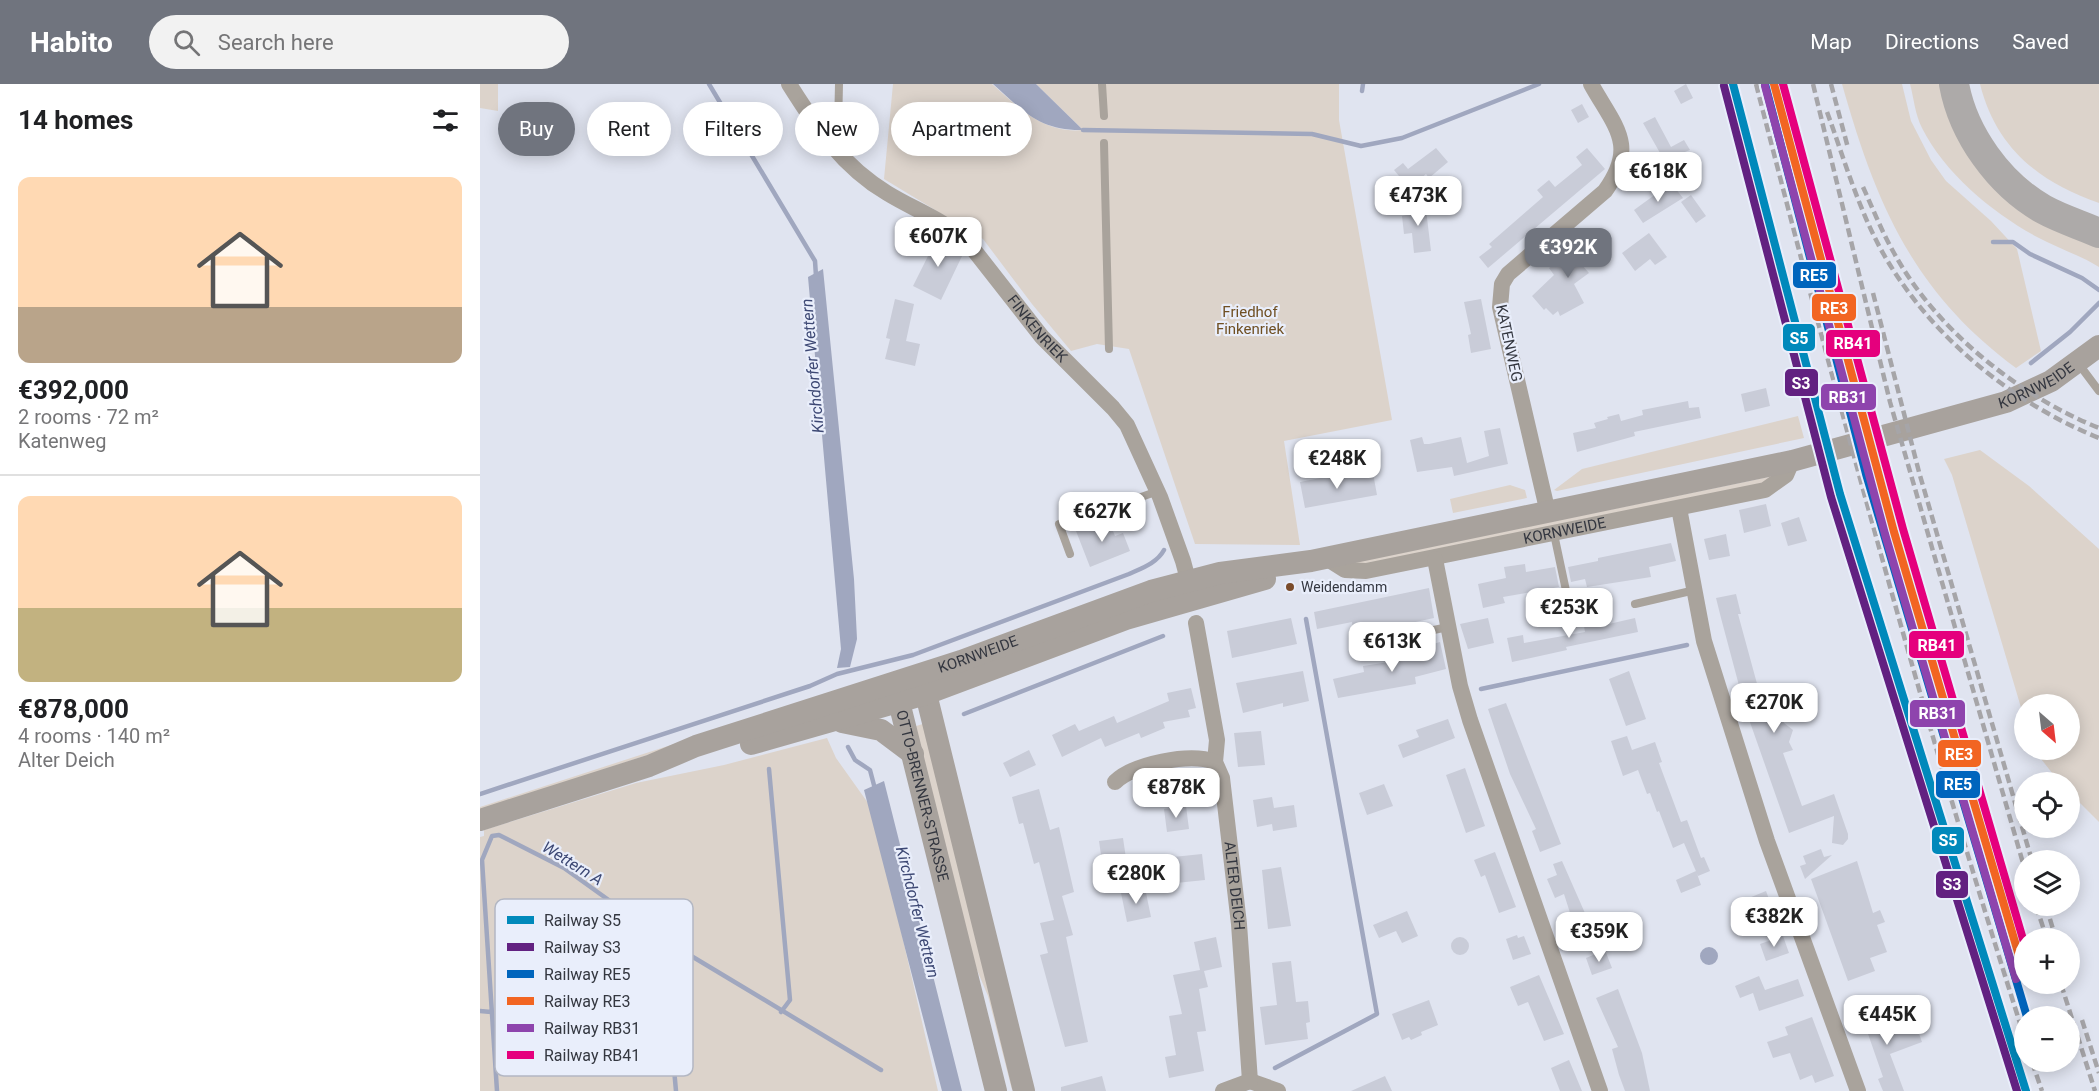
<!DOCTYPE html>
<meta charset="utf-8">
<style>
:root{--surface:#fff;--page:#f2f2f2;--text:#202124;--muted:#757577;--line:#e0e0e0;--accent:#70747e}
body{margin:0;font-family:Roboto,sans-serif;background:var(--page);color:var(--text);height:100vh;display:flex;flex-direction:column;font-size:22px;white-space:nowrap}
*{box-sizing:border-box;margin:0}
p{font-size:20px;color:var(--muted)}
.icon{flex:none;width:33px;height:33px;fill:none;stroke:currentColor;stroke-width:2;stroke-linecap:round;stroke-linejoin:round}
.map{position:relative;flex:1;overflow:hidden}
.sheet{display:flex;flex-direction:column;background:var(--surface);width:480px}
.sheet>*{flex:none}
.hud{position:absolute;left:18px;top:18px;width:570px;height:54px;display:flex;gap:12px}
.needle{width:39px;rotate:152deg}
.fabs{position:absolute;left:1534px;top:610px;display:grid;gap:12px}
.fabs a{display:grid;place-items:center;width:66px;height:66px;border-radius:50%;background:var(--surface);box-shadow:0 3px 15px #0003;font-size:30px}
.price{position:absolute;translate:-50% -51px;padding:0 14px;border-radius:12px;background:#fff;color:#222;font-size:20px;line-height:39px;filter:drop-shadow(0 2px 3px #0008)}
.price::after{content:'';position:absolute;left:50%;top:36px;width:18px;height:14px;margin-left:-9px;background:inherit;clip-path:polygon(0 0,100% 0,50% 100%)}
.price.active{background:var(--accent);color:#fff}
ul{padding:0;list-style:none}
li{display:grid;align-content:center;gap:12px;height:318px;padding:0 18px}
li+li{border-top:2px solid var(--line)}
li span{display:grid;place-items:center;height:186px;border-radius:12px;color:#555}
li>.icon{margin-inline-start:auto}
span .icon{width:108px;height:108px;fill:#fffc;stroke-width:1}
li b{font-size:26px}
h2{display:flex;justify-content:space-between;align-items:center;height:72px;padding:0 18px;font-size:26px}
.chip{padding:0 21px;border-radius:27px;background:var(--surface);box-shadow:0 3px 15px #0003;font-size:21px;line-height:54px}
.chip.active{background:var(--accent);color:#fff}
header{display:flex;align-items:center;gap:36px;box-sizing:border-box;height:84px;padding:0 30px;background:var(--accent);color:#fff}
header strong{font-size:28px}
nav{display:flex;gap:33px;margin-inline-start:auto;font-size:21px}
.search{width:420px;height:54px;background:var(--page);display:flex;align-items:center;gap:15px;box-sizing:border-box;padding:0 21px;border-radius:33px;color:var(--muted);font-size:22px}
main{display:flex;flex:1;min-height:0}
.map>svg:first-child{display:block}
.green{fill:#dcd3cb}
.water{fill:#a0a7bf}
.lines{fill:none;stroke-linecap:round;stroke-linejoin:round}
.stream{stroke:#a0a7bf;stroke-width:4.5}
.building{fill:#c9ccd8}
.lane{stroke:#a9a39c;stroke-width:8}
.street{stroke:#a9a39c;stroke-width:16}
.secondary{stroke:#a8a29d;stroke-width:22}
.highway{stroke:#adaaa9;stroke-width:30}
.rail{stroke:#a6a5a8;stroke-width:4.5;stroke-dasharray:9 4.5;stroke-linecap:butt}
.rail-1-casing{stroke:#e9eefb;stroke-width:12}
.rail-2-casing{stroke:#e9eefb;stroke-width:12}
.rail-3-casing{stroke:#e9eefb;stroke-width:12}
.rail-4-casing{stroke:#e9eefb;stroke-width:12}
.rail-5-casing{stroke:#e9eefb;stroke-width:12}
.rail-6-casing{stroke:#e9eefb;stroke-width:12}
.rail-1{stroke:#0089bb;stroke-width:8}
.rail-2{stroke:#622181;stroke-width:8}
.rail-3{stroke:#0065bd;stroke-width:8}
.rail-4{stroke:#f26522;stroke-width:8}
.rail-5{stroke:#8e44ad;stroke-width:8}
.rail-6{stroke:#e5007d;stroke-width:8}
.bus-dot{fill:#7a4b2a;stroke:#e9eefb;stroke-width:2}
.labels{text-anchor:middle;stroke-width:4.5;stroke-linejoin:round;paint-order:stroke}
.bus-label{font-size:14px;fill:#343740;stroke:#e9eefb;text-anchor:start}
.park-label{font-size:15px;fill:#6f4f22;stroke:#e9eefb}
.street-label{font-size:15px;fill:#343740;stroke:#e9eefb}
.water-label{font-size:16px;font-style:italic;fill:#3d4874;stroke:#e9eefb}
.key{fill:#e9eefb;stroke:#b3b7c3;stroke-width:1.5}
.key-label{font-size:16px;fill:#343740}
.line-badge{stroke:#e9eefb;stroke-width:2}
.badge-label{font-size:16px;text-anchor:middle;font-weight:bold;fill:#fff}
</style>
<header>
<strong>Habito</strong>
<div class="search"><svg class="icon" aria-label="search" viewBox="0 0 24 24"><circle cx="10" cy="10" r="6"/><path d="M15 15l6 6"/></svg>Search here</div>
<nav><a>Map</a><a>Directions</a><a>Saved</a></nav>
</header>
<main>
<section class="sheet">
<h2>14 homes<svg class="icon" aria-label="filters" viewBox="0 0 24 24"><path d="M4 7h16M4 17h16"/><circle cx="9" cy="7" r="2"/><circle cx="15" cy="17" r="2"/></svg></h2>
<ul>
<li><span style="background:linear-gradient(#ffd9b3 70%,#b9a48a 0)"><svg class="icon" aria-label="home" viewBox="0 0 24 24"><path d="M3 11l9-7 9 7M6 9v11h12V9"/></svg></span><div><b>€392,000</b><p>2 rooms · 72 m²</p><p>Katenweg</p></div></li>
<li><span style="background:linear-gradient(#ffd9b3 60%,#c2b280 0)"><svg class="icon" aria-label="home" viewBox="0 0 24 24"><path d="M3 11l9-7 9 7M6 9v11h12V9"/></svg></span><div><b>€878,000</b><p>4 rooms · 140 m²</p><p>Alter Deich</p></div></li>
</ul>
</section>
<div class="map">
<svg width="1619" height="1007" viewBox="0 0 1619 1007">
<rect width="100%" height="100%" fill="#e0e4f0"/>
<path class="green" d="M0,0H18V27L0,24Z
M413,0H512C539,24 564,50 603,46L556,0H859V36L912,336L804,357L820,461L715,460L649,265L617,260L591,267L552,220L503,155L404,95Z
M1362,0H1422L1431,37L1451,76L1466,97L1511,137L1537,165L1561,267L1536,284C1433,208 1396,120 1362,0Z
M1430,0H1467L1476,33L1619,159V183C1600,171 1577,164 1557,153C1513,129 1465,90 1442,44C1435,30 1434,15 1430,0Z
M1500,0H1619V119C1559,98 1516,64 1500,0Z
M1318,332L1324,354L1077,407L1074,406L1102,385Z
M1500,366L1549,402L1619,465V738L1590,709V699H1580L1554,666H1590V621H1545V637L1472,391L1464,375Z
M1298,391L1294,397L886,484L871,479Z
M1030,401L1045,406L1047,414L973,429L970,415Z
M382,599L0,727V723Z
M446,639L536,1004L532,1006L508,912L491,872L433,643Z
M347,654L356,674L393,726L458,1007H0V753L4,752V746L156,699L244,681Z"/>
<path class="water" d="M513,0H556L603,46C560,47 543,27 513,0Z
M343,185L374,495L377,555L370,583L357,584L361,565L328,193Z
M404,697L482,1007H462L384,706Z
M1220 872a9 9 0 1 1 18 0a9 9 0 1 1-18 0Z"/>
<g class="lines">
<path class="stream" d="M229,0L335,177L336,192
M882,7L883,0
M603,46L832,50L881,62L922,54L1059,0
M1513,158H1533L1550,170L1602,194L1619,206
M1551,279L1590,248L1619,219
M1001,605L1207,561
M484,630L683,552
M368,663L375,676L390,686L395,705
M289,685L310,916L301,928
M0,710L330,602L357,590L433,571L649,490C662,484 677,479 684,466
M183,855L186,872
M185,885L196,1007
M0,927L11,928
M795,984L897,930L826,535
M17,1007L2,776L12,752L19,751L84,784L183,855L401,986"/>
</g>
<path class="building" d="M1206,0L1213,14L1201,20L1194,7Z
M1102,20L1109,33L1098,39L1091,26Z
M1175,33L1191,63L1204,56L1210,66L1184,76L1163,39Z
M956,64L968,78L949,94L946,90L929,104L914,86L923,79L928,85Z
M1107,64L1125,85L1008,184L999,173L1012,163L1009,160L1063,113L1057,106L1069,96L1075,103L1102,81L1096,73Z
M1191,99L1203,114L1163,139L1154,126Z
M1211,111L1226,132L1216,139L1201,118Z
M945,117L951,167L934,169L932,149L924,150L922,132L931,130L930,119Z
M1123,149L1131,160L1102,181L1109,189L1094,200L1104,219L1080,232L1078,227L1073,231L1066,224L1064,226L1052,212L1074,191L1069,184L1092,167L1095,170Z
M1169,149L1187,173L1175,181L1170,175L1155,187L1142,169Z
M450,153L483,170L461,216L433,202L448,172L442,169Z
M415,215L434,220L426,257L440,260L435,282L405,275L410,255L406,254Z
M1001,215L1011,265L991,269L988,251L991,250L984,218Z
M1286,304L1290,322L1265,328L1261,310Z
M1208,317L1209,324L1219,323L1221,334L1154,348L1155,352L1097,368L1093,349L1116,344L1114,339L1128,335L1127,333L1139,330L1141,337L1163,331L1162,326Z
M1020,344L1028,380L974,392L972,383L937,388L930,356L942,353L944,360H949L981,353L987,379L1009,372L1004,347Z
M893,389L897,411L825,424L820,398L856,391L857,395Z
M1286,420L1291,442L1264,449L1259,426Z
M1319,433L1327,457L1308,462L1301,439Z
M628,434L635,452L643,449L650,467L610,483L596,447Z
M1246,450L1250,472L1229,476L1224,455Z
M1191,459L1196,477L1169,483L1171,493L1107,503L1105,495L1091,498L1088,483L1118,477V474Z
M1045,480L1046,488L1075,483L1079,503L1023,513L1025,519L1003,524L998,500L1026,494L1024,483Z
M949,504L954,534L903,545L902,542L873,547L872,538L837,545L834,528Z
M1256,510L1261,530H1258L1282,618L1296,613L1304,639L1313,646L1309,658L1313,666L1303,669L1322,722L1354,710L1368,750V755L1363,761L1352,759L1354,732L1309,749L1265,624L1241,534L1236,514Z
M1118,533L1120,542L1155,534L1158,548L1086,563L1087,566L1032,578L1027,554L1043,551L1044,559L1105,548L1103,536Z
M811,534L817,560L752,574L747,547Z
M1008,534L1014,559L988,565L980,540Z
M960,558L966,585L935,593L936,600L858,614L853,595L884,588L883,582L941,573L939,564Z
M823,587L829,617L803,623V619L763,629L756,599Z
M1149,587L1166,635L1146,642L1129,595Z
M711,604L716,624L708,626L710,633L683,638L685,644L661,654L659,649L625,663L621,654L582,673L572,651L595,640L599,647L634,632L637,639L689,617L687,609Z
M1026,619L1081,760L1060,768L1052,747L1056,745L1030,690L1008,625Z
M968,635L975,654L923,674L918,661L939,653L936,646Z
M781,647L785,681L758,683L754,649Z
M1147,652L1152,666L1175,658L1182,678L1179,679L1201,738L1207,736L1221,774L1224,773L1230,787L1218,792L1204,759L1193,764L1179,727L1177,728L1170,709L1167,710L1158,686L1143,692L1131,657Z
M549,666L556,681L530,693L523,679Z
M985,684L1005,742L986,749L966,691Z
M904,700L913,722L887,731L879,709Z
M559,705L570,746L579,743L594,808L582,812L593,851L586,853L608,958L585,963L560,871L568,869L560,839L574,836L559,778L554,780L543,739L539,740L532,713Z
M792,713L794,724L814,721L817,743L793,747L792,740L777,743L773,716Z
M706,722L709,745L687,748L684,725Z
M643,754L647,781L623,785L619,757Z
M1341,765L1344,773L1352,771L1325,795L1320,782L1326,780L1323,772Z
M1015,768L1036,823L1019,829L1005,791L1001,793L994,776Z
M722,770L725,796L696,799L693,773Z
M1082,777L1112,845L1092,852L1085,834L1091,832L1084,810L1075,814L1067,795L1077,791L1073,780Z
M1377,777L1393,829L1400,826L1405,838L1397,841L1407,868L1390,874L1395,887L1368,897L1331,795Z
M801,783L811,842L788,845L782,786Z
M1216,787L1221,801L1201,809L1196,796Z
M665,804L671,833L647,838L641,809Z
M1286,807L1294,829L1272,838L1264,816Z
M927,827L938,852L922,859L916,847L899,854L893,841Z
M1037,851L1038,854L1044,852L1051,870L1033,876L1026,855Z
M1303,852L1309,869L1286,877L1280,860Z
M971 862a9 9 0 1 1 18 0a9 9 0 1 1-18 0Z
M736,853L742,883L724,887L728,903L719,905L726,947L717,948L724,987L689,994L685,973L696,971L689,932L702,930L693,891L720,886L714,858Z
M1125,866L1132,884L1112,891L1106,874Z
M811,877L816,918L828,917L830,938L826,939L828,955L785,961L780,923L797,921L792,879Z
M1059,891L1084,950L1064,957L1048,918L1038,922L1030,903Z
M1279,892L1285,906L1318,895L1324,912L1279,927L1273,909L1260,914L1255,902Z
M1138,905L1162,969L1170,1007H1145L1139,991L1132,965L1138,963L1116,914Z
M949,916L958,941L941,948L942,951L931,956L929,953L922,956L912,930Z
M1394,918L1407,952L1436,941L1442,958L1410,970L1424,1007H1403L1398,995L1403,993L1379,924Z
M1332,933L1354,992L1335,999L1332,991L1320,996L1310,969L1293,974L1287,958L1308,951L1305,943Z
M1089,976L1102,1007H1080L1071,984Z
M622,992L626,1007H581V1003Z
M905,992L912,1007H871Z"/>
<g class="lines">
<path class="lane" d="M622,0L624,32
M347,58L358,45L359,0
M624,59L629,265
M1143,72C1169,80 1182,90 1206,74
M1598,279L1619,307
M590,470L579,440L640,417H650L678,407
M1155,520L1215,506
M1053,529L1079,524L1088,516L1074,450
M882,561L968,543"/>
<g class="street">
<path id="s1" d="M309,0C336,43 362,82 407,109C433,125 463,136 486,156L562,253L633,324L647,341L680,413L703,477L711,507"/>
<path d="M1199,424L1224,557L1287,757L1378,1007"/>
<path d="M1068,429L1020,223L1022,200L1028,190L1125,107C1158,61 1135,43 1111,0"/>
<path id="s2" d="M846,474L865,486L886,487L1285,406L1306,391L1312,377"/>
<path d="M955,475L980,602L990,636L1120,1007"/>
<path id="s3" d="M716,539L737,656L735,678L742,694L759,840L770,997"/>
<path d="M635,698C653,680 710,668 735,678"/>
<path d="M770,997L798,1007"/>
<path d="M743,1007L770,997"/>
</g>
<g class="secondary">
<path d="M436,600L446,610L544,1007"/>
<path id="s4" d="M422,604L419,618L516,1007"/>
<path d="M362,638L401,646L433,670"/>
<path d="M271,660L446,610L646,535L785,495"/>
<path id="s5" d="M0,736L169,682L216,662L481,577L671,507L740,489L831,477L1312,377L1526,318L1571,297L1619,262"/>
</g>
<path class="highway" d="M1474,0C1483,50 1519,100 1563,125C1581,135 1601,141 1619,149"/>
<path class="rail" d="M1276,0C1358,320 1444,639 1545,955
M1333,0L1410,318L1545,786
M1351,0L1368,64
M1347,28C1365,77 1380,131 1407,176C1455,256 1533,319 1619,354
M1383,103C1393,125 1402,148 1414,169C1456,246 1539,312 1619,344
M1393,209L1439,388L1552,777
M1556,822L1567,855
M1566,822L1576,855
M1581,900L1615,1007
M1602,936L1619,989
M1552,978L1562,1007"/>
<defs>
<path id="rail-1" d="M1253,0L1360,410L1546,1007"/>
<path id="rail-2" d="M1244,2L1351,413L1537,1007"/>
<path id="rail-3" d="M1285,0L1386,390L1547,933"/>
<path id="rail-4" d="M1294,0L1414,448L1545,892"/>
<path id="rail-5" d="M1285,2L1405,450L1536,895"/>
<path id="rail-6" d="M1303,0L1423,445L1545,862"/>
</defs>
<use href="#rail-1" class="rail-1-casing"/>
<use href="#rail-2" class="rail-2-casing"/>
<use href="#rail-3" class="rail-3-casing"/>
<use href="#rail-4" class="rail-4-casing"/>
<use href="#rail-5" class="rail-5-casing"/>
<use href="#rail-6" class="rail-6-casing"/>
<use href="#rail-1" class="rail-1"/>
<use href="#rail-2" class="rail-2"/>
<use href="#rail-3" class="rail-3"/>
<use href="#rail-4" class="rail-4"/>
<use href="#rail-5" class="rail-5"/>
<use href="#rail-6" class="rail-6"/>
</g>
<circle class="bus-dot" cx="810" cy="503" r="5"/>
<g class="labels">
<g class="bus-label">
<text x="821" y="508">Weidendamm</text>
</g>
<g class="park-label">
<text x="770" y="233">Friedhof<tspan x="770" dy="17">Finkenriek</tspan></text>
</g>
<g class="street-label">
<text dy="5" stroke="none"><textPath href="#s1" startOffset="354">FINKENRIEK</textPath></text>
<text transform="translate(1029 259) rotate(78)" y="5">KATENWEG</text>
<text dy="5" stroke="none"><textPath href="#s5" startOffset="1620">KORNWEIDE</textPath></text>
<text dy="5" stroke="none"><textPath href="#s2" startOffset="246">KORNWEIDE</textPath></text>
<text dy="5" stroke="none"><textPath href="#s5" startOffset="525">KORNWEIDE</textPath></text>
<text dy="5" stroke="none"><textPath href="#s4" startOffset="111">OTTO-BRENNER-STRASSE</textPath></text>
<text dy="5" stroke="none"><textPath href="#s3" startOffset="267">ALTER DEICH</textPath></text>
</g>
<g class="water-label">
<text transform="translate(332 282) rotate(-95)" y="6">Kirchdorfer Wettern</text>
<text transform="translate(93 779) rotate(32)" y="6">Wettern A</text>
<text transform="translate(438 828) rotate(76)" y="6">Kirchdorfer Wettern</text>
</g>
</g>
<rect x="15" y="815" width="198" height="177" rx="9" class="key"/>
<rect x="27" y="832" width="27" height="8" fill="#0089bb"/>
<rect x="27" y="859" width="27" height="8" fill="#622181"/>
<rect x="27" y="886" width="27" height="8" fill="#0065bd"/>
<rect x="27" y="913" width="27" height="8" fill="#f26522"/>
<rect x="27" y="940" width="27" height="8" fill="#8e44ad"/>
<rect x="27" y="967" width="27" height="8" fill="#e5007d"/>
<g class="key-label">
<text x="64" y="842">Railway S5</text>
<text x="64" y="869">Railway S3</text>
<text x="64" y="896">Railway RE5</text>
<text x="64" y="923">Railway RE3</text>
<text x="64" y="950">Railway RB31</text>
<text x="64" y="977">Railway RB41</text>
</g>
<g class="line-badge">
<rect x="1312" y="177" width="45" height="28" rx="6" fill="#0065bd"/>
<rect x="1331" y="209" width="46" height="29" rx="6" fill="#f26522"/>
<rect x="1302" y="239" width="34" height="29" rx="6" fill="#0089bb"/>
<rect x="1345" y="245" width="56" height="29" rx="6" fill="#e5007d"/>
<rect x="1304" y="284" width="35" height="29" rx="6" fill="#622181"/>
<rect x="1340" y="299" width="57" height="28" rx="6" fill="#8e44ad"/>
<rect x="1428" y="546" width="57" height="29" rx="6" fill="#e5007d"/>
<rect x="1429" y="615" width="57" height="29" rx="6" fill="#8e44ad"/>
<rect x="1457" y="655" width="45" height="29" rx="6" fill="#f26522"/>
<rect x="1455" y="686" width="46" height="29" rx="6" fill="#0065bd"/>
<rect x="1451" y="742" width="34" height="29" rx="6" fill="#0089bb"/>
<rect x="1455" y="786" width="34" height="29" rx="6" fill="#622181"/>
</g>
<g class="badge-label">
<text x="1334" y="197">RE5</text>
<text x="1354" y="230">RE3</text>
<text x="1319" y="260">S5</text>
<text x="1373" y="265">RB41</text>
<text x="1321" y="305">S3</text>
<text x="1368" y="319">RB31</text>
<text x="1457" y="567">RB41</text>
<text x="1458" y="635">RB31</text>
<text x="1479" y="676">RE3</text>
<text x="1478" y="706">RE5</text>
<text x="1468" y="762">S5</text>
<text x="1472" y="806">S3</text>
</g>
</svg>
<div class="fabs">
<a><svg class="needle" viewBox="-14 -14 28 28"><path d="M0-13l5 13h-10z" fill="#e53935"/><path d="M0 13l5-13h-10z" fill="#757577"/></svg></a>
<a><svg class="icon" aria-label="locate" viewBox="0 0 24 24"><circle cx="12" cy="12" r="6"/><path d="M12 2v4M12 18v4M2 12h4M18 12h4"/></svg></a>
<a><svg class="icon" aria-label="layers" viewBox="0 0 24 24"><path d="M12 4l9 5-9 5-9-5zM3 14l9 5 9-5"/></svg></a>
<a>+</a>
<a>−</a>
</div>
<b class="price" style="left:1178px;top:119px">€618K</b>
<b class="price" style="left:938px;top:143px">€473K</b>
<b class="price" style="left:458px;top:184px">€607K</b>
<b class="price active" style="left:1088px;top:195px">€392K</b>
<b class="price" style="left:857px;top:406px">€248K</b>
<b class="price" style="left:622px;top:459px">€627K</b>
<b class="price" style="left:1089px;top:555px">€253K</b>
<b class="price" style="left:912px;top:589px">€613K</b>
<b class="price" style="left:1294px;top:650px">€270K</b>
<b class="price" style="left:696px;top:735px">€878K</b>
<b class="price" style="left:656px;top:821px">€280K</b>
<b class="price" style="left:1294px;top:864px">€382K</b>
<b class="price" style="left:1119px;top:879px">€359K</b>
<b class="price" style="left:1407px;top:962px">€445K</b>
<div class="hud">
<a class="chip active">Buy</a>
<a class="chip">Rent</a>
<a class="chip">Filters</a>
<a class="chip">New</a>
<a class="chip">Apartment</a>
</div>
</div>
</main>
